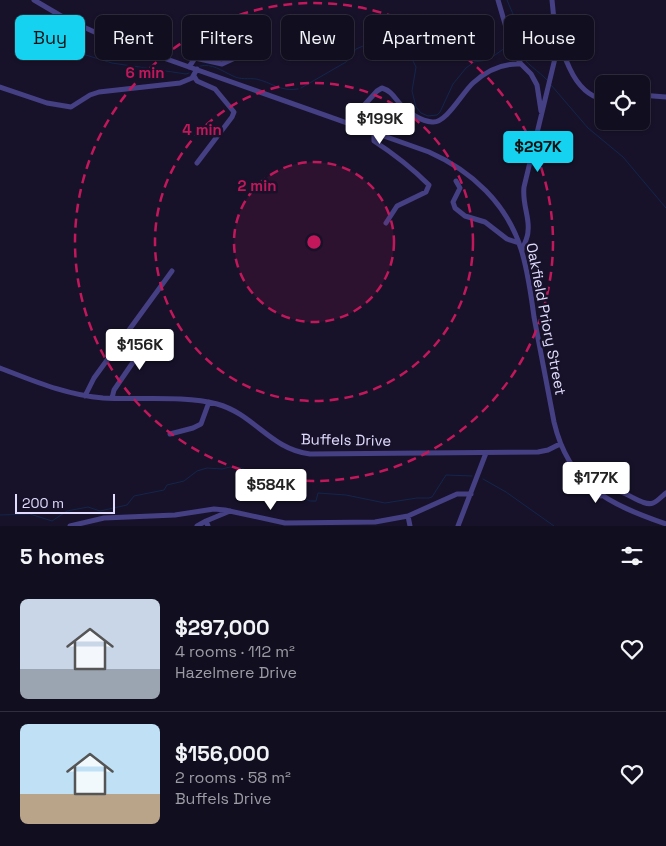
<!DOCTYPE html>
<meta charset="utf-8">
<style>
:root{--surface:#110e1f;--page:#1e1c2c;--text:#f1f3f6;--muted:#9c9ca4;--line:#302e3d;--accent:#14d2f0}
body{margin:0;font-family:"Space Grotesk",sans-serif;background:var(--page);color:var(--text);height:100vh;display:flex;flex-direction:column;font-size:19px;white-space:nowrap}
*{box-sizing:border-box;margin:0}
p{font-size:16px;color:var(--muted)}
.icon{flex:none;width:28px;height:28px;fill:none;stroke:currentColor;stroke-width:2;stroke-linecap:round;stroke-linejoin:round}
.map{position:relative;height:526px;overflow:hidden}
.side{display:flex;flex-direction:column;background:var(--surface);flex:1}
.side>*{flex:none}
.guide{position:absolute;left:15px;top:15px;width:636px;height:45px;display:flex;gap:10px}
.tools{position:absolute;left:595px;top:75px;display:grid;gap:10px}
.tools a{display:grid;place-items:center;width:55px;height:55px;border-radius:8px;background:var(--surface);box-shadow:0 1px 4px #0004,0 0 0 1px var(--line);font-size:25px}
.scale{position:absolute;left:15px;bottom:12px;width:100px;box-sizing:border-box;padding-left:5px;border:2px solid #e1dcfd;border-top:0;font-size:14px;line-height:18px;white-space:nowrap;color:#e1dcfd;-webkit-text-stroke:4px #171229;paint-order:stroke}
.price{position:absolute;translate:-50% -42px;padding:0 11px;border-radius:5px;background:#fff;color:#222;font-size:16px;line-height:32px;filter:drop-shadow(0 1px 2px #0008)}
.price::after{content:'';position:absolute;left:50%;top:30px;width:15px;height:11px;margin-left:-8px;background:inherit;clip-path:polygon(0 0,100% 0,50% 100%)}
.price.selected{background:var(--accent);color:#111}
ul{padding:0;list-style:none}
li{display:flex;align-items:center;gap:15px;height:125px;padding:0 20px}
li+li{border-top:1px solid var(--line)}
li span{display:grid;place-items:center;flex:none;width:140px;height:100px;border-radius:8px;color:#555}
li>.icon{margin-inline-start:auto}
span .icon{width:60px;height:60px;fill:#fffc;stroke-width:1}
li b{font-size:21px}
h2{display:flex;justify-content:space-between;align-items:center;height:60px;padding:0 20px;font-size:21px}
.pill{padding:0 18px;border-radius:8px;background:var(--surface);box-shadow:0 1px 4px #0004,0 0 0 1px var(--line);font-size:18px;line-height:45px}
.pill.selected{background:var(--accent);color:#111}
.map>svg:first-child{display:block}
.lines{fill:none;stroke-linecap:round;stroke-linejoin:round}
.stream{stroke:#12264c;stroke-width:1}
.minor{stroke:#454084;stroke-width:5}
.ring{fill:none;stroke:#c2185b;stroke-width:2.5;stroke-dasharray:9 6}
.labels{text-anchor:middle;stroke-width:5;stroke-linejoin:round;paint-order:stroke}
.street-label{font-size:15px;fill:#e1dcfd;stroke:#171229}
.centre{fill:#c2185b;stroke:#171229;stroke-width:2.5}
.ring-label{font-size:15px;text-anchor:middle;font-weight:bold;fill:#c2185b;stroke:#171229;stroke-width:5;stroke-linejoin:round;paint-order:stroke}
</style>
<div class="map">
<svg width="666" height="526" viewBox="0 0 666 526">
<rect width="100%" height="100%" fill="#171229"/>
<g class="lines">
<path class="stream" d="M507,0C510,8 515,17 517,25C520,34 516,44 520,52C525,64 539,71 547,80
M21,38L41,36L55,40L76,52L112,63L186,74L189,73
M200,66C212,63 222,71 233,76C241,80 248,78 256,79C271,82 280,92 298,89
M551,85L588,128L623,157L666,208
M301,88L346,62L356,49L370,43L386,44L412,59L416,67L412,91L416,107L421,113L428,116L437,115L440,112L453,84L466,68L474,62L488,60L509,45
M483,479L506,492L554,526
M0,515L30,514L52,521L67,511L88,507L100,511L127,505L134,496L164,490L167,485L184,481L197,471L207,468L222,469L230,467L242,468L262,479L310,501H316L318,493L346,495L385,503L417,498H429L432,497L446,475L472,476"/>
<path class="minor" d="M34,0L68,20L110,39L429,152C472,171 507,204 521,249C528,271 531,294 534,317C541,352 547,387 554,422C569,486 609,504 666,524
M498,0L513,51L521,64L531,74L537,85L541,111
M557,50C565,54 566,61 570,69C577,84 587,96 604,100
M189,67L195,58L222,64L246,53L259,52
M194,76L197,81L215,89L234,112L232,117L197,163
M0,87L47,103L71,107L90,95L99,92L180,83L192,78L197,69
M641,95L666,97
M348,123L377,91L382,88C392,91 395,99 402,106C409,113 421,121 432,122C446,124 462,93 473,83C486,71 502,63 521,64
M374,132V141C394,154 412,168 429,185L426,192L397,206L386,223
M456,181L460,188L453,202L455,208L465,216L485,222L507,239L519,243
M522,250C524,244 528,238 528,231C530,218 522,204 524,187L557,50L552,0
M0,368C34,381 66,395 103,398C137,400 185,395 217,404C254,414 270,449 310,454L538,452L548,450L560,444
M85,396L94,378L172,271
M112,398L114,390L151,336
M170,434L193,428L201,424L209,402
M601,496L604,490C621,485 642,508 653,503C658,501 662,496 666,493
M408,516L410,526
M70,526L104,518L175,515L214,509L225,510L285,523L375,522L408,516L457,494H471
M197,526L206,521
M208,526L206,521L230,511
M458,526L486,453"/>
</g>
<circle cx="314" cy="242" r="80" fill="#c2185b" fill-opacity=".12"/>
<g class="ring">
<circle cx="314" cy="242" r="80"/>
<circle cx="314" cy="242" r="159"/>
<circle cx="314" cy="242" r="239"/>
</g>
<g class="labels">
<g class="street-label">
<text transform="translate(546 319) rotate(79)" y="5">Oakfield Priory Street</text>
<text transform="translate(346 440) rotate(1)" y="5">Buffels Drive</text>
</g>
</g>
<circle cx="314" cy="242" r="8" class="centre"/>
<g class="ring-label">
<text x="145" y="78">6 min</text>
<text x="202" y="135">4 min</text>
<text x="257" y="191">2 min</text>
</g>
</svg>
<div class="tools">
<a><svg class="icon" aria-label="locate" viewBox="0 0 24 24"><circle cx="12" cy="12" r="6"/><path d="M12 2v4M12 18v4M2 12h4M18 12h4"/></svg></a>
</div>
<div class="scale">200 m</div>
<b class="price" style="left:380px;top:145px">$199K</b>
<b class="price selected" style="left:538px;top:173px">$297K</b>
<b class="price" style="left:140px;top:371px">$156K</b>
<b class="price" style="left:596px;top:504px">$177K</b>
<b class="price" style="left:271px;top:511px">$584K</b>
<div class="guide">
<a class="pill selected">Buy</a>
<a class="pill">Rent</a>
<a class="pill">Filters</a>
<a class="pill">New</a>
<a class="pill">Apartment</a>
<a class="pill">House</a>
</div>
</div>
<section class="side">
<h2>5 homes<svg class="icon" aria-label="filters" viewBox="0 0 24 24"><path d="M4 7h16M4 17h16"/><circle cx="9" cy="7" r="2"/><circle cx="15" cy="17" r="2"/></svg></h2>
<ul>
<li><span style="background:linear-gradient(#c9d6e8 70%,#9aa5b1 0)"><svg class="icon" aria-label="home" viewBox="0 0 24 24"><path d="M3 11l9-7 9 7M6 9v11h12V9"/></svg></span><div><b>$297,000</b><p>4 rooms · 112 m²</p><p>Hazelmere Drive</p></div><svg class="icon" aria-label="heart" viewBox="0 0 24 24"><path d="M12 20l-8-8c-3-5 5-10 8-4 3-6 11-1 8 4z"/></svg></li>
<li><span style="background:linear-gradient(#bfe0f5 70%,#b9a48a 0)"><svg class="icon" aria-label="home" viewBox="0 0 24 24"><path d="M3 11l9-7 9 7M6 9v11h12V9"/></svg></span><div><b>$156,000</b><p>2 rooms · 58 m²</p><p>Buffels Drive</p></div><svg class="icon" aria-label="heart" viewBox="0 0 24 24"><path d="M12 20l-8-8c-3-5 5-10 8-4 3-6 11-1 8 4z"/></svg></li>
</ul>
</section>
